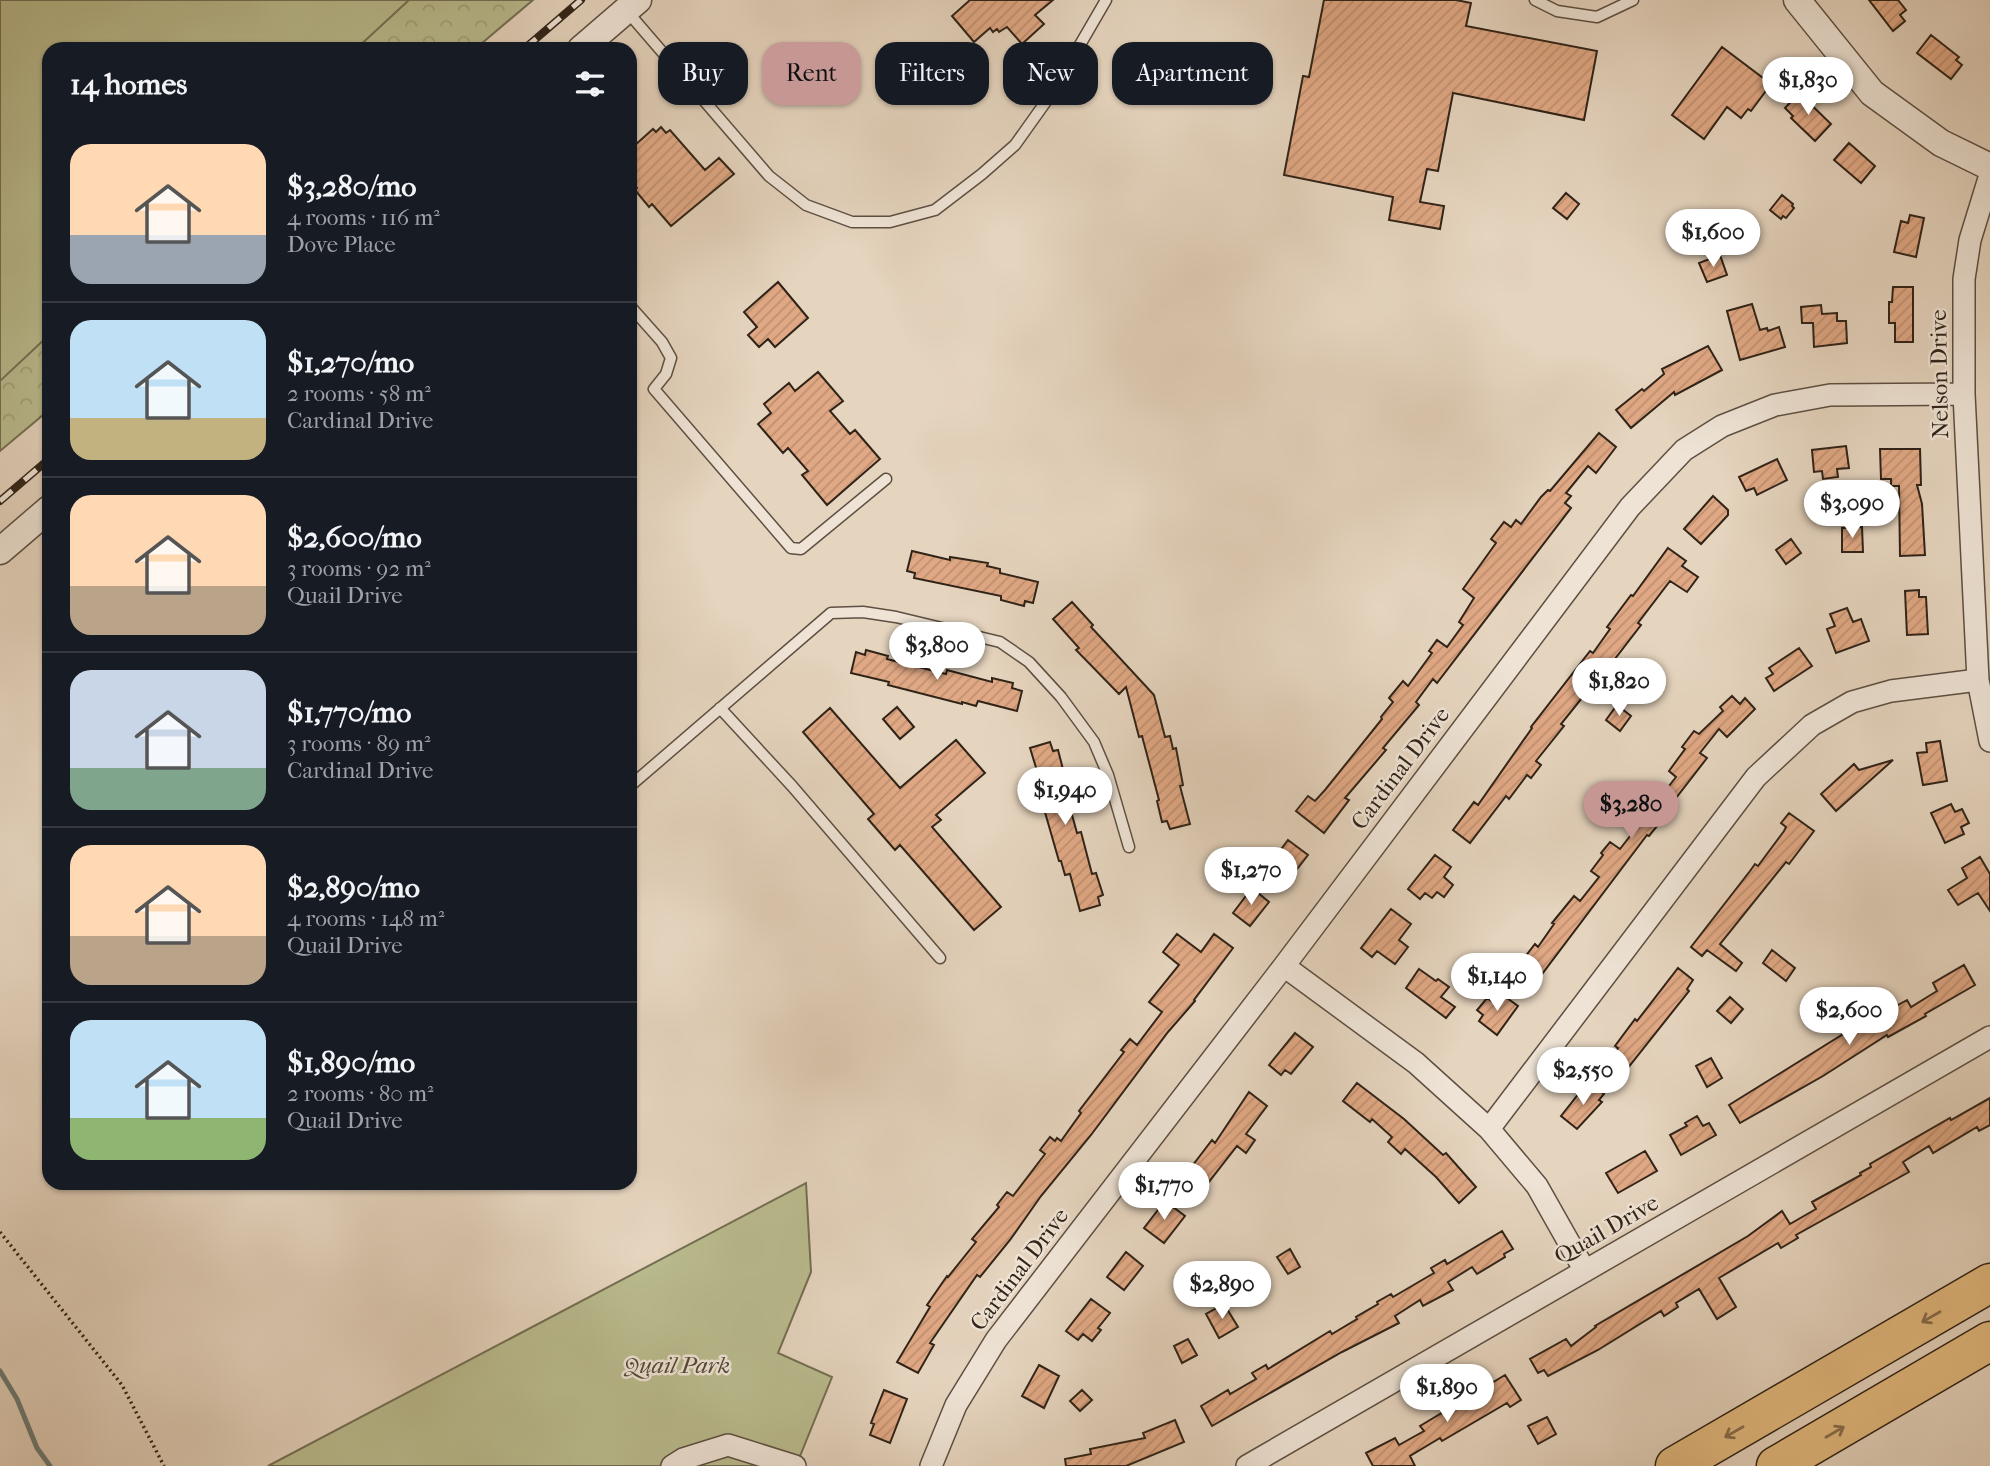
<!DOCTYPE html>
<meta charset="utf-8">
<style>
:root{--surface:#171b24;--page:#242831;--text:#f1f3f6;--muted:#9ea1a6;--line:#363941;--accent:#c59692}
body{margin:0;font-family:"IM FELL French Canon",serif;background:var(--page);color:var(--text);height:100vh;display:flex;flex-direction:column;font-size:26px;white-space:nowrap}
*{box-sizing:border-box;margin:0}
p{font-size:23px;color:var(--muted)}
.icon{flex:none;width:38px;height:38px;fill:none;stroke:currentColor;stroke-width:2;stroke-linecap:round;stroke-linejoin:round}
.map{position:relative;flex:1;overflow:hidden}
.sheet{position:absolute;left:42px;top:42px;width:595px;height:1148px;display:flex;flex-direction:column;background:var(--surface);border-radius:21px;box-shadow:0 2px 5px #0004}
.sheet>*{flex:none}
.top-card{position:absolute;left:658px;top:42px;width:665px;height:63px;display:flex;gap:14px}
.price{position:absolute;translate:-50% -60px;padding:0 16px;border-radius:24px;background:#fff;color:#222;font-size:23px;line-height:46px;filter:drop-shadow(0 2px 4px #0008)}
.price::after{content:'';position:absolute;left:50%;top:42px;width:21px;height:16px;margin-left:-10px;background:inherit;clip-path:polygon(0 0,100% 0,50% 100%)}
.price.current{background:var(--accent);color:#111}
ul{padding:0;list-style:none}
li{display:flex;align-items:center;gap:21px;height:175px;padding:0 28px}
li+li{border-top:2px solid var(--line)}
li span{display:grid;place-items:center;flex:none;width:196px;height:140px;border-radius:21px;color:#555}
li>.icon{margin-inline-start:auto}
span .icon{width:84px;height:84px;fill:#fffc;stroke-width:1}
li b{font-size:30px}
h2{display:flex;justify-content:space-between;align-items:center;height:84px;padding:0 28px;font-size:30px}
.chip{padding:0 24px;border-radius:21px;background:var(--surface);box-shadow:0 2px 5px #0004;font-size:24px;line-height:63px}
.chip.current{background:var(--accent);color:#111}
.map>svg:first-child{display:block}
.forest{fill:url(#forest-crowns);stroke:#746f53;stroke-width:2}
.green{fill:#b9bb8e;stroke:#746f53;stroke-width:2}
.lines{fill:none;stroke-linecap:round;stroke-linejoin:round}
.stream{stroke:#6d7c76;stroke-width:5}
.building{fill:url(#building-hatch);stroke:#302318;stroke-width:2}
.service-casing{stroke:#5d4f42;stroke-width:13}
.minor-casing{stroke:#5d4f42;stroke-width:24}
.tertiary-casing{stroke:#5d4f42;stroke-width:29}
.motorway-casing{stroke:#302318;stroke-width:41}
.path{stroke:#302318;stroke-width:3.5;stroke-dasharray:2 3.5;stroke-linecap:butt}
.service{stroke:#eee3d5;stroke-width:10}
.minor{stroke:#eee3d5;stroke-width:21}
.tertiary{stroke:#eee3d5;stroke-width:26}
.motorway{stroke:#e2ba7f;stroke-width:38}
.rail-casing{stroke:#302318;stroke-width:8}
.rail{stroke:#eee3d5;stroke-width:5;stroke-dasharray:16;stroke-linecap:butt}
.oneway{stroke:#896e4c}
.labels{text-anchor:middle;stroke-width:5;stroke-linejoin:round;paint-order:stroke}
.street-label{font-size:23px;fill:#302318;stroke:#eee3d5}
.park-label{font-size:23px;font-style:italic;fill:#524936;stroke:#eee3d5}
</style>
<div class="map">
<svg width="1990" height="1466" viewBox="0 0 1990 1466">
<defs>
<pattern id="forest-crowns" width="20" height="18" patternUnits="userSpaceOnUse" patternTransform="scale(1.75)"><rect width="20" height="18" fill="#b9bb8e"/><path d="M2 6a3 3 0 1 1 6 0M12 15a3 3 0 1 1 6 0" fill="none" stroke="#9fa07a"/></pattern>
<pattern id="building-hatch" width="6" height="6" patternUnits="userSpaceOnUse" patternTransform="scale(1.75)"><rect width="6" height="6" fill="#e0a884"/><path d="M-1 1l2-2M0 6l6-6M5 7l2-2" fill="none" stroke="#c09071"/></pattern>
</defs>
<rect width="100%" height="100%" fill="#e5d4be"/>
<filter id="stains"><feTurbulence type="fractalNoise" baseFrequency=".00286" numOctaves="4"/><feColorMatrix values="0 0 0 0 .2 0 0 0 0 .09 0 0 0 0 .02 0 0 0 .5 -.17"/></filter>
<radialGradient id="worn" r=".72"><stop offset=".6" stop-color="#630" stop-opacity="0"/><stop offset="1" stop-color="#630" stop-opacity=".3"/></radialGradient>
<path class="forest" d="M0,0H533L475,49H49V410L0,451Z"/>
<path class="green" d="M0,0H409L356,49H49V335L0,381Z
M806,1183L811,1272L778,1353L832,1377L796,1466H268Z"/>
<g class="lines">
<path class="stream" d="M0,1371L17,1399L37,1448L50,1466"/>
</g>
<path class="building" d="M970,0H1053L1035,15L1044,24L1022,44L1007,27L999,32L997,29L993,32L990,28L974,42L952,16Z
M1324,0H1456L1471,3L1466,26L1597,51L1584,120L1453,93L1438,171L1427,169L1420,202L1444,206L1440,229L1389,220L1393,197L1284,175L1303,76L1309,77Z
M1869,0H1898L1906,10L1900,15L1905,21L1893,31Z
M1931,35L1959,57L1956,60L1962,65L1951,79L1917,53Z
M1722,47L1771,84L1751,111L1748,109L1741,118L1727,107L1704,139L1672,115Z
M1799,93L1831,124L1815,141L1791,118L1793,116L1785,108Z
M661,127L666,133L670,130L705,170L719,158L734,174L671,226L652,204L649,207L635,190L637,188L630,179V154L636,148L634,146L653,129L656,132Z
M1849,143L1875,166L1861,183L1834,160Z
M1566,193L1579,204L1567,219L1553,208Z
M1782,195L1793,204L1792,206L1794,208L1786,218L1783,216L1781,219L1770,210Z
M1910,215L1924,218L1916,257L1894,252L1901,221L1908,223Z
M1720,255L1727,275L1707,282L1699,263Z
M778,282L808,318L775,347L768,339L759,347L748,335L757,327L744,312Z
M1893,287H1913V342H1895V323H1889V302H1892Z
M1752,304L1760,330L1767,328L1768,331L1779,327L1785,347L1740,360L1727,311Z
M1821,305L1822,314L1837,313V321H1846L1847,343L1814,347L1813,323H1802L1801,307Z
M1708,346L1722,370L1675,395L1674,392L1631,428L1616,410L1642,389L1644,391L1664,374L1662,369Z
M818,372L843,401L830,411L850,434L855,430L880,459L827,505L802,475L808,471L788,448L783,453L758,424L771,413L764,404L789,383L795,391Z
M1599,433L1616,447L1596,473L1588,466L1566,493L1571,496L1565,503L1571,508L1437,683L1433,679L1416,702L1419,705L1383,748L1386,750L1345,798L1349,800L1324,833L1296,811L1308,796L1315,801L1325,790L1382,719L1381,717L1393,702L1389,698L1403,681L1408,686L1432,653L1429,651L1437,640L1447,647L1463,625L1459,622L1474,598L1463,589L1496,543L1491,539L1504,522L1511,527L1516,520L1521,524L1541,497L1548,490L1550,491Z
M1846,446L1849,468L1837,469L1838,477L1823,479L1822,471L1814,472L1812,450Z
M1880,449H1920L1921,485H1917L1922,504L1925,555L1900,556L1899,486H1891V479H1881Z
M1777,459L1787,480L1757,495L1754,488L1746,491L1739,477Z
M1713,496L1728,510V515L1701,544L1684,529Z
M1862,527L1863,552H1842V528Z
M1791,539L1801,553L1786,564L1776,550Z
M1668,548L1686,561L1682,566L1698,577L1687,592L1670,581L1638,623L1641,625L1611,664L1610,663L1561,724L1564,726L1536,761L1541,765L1531,778L1527,775L1509,799L1506,796L1470,843L1453,830L1474,802L1478,805L1532,728L1531,727L1590,651L1593,653L1610,629L1607,627L1631,595L1633,596Z
M912,551L950,560V557L988,563L987,566L1000,569V573L1038,582L1033,603L1025,601L1024,606L1001,600V596L914,578L915,573L907,571Z
M1919,590V597H1926L1928,634L1907,635L1905,591Z
M1072,602L1093,625L1091,627L1154,695L1165,737L1170,736L1173,749L1176,748L1183,785L1180,786L1190,824L1170,829L1167,821L1162,822L1157,801L1159,800L1142,736L1139,737L1126,687L1119,694L1076,650L1079,648L1053,619Z
M1847,608L1853,622L1861,619L1869,641L1836,653L1827,629L1835,626L1830,614Z
M1799,648L1812,666L1774,691L1766,678L1773,674L1769,668Z
M866,650L888,656L887,659L946,674L947,670L992,682V678L1013,683L1012,688L1022,691L1017,711L978,701L976,706L962,702V704L888,685L889,682L851,673L856,652L865,655Z
M1732,696L1740,704L1745,698L1755,709L1727,737L1719,729L1700,753L1707,758L1673,802L1675,804L1649,836L1647,835L1533,986L1514,971L1535,944L1538,947L1554,924L1552,923L1574,896L1580,901L1599,877L1591,871L1603,855L1601,853L1610,842L1620,849L1637,827L1631,822L1652,796L1658,800L1676,777L1669,771L1685,749L1682,747L1694,731L1699,734L1723,711L1720,707Z
M1617,705L1631,716L1620,731L1606,720Z
M897,707L914,727L900,739L883,719Z
M830,708L900,788L956,740L985,773L936,815L941,820L932,827L1001,907L974,930L900,845L895,850L868,819L874,814L803,732Z
M1940,741L1947,781L1923,785L1917,753L1927,752L1926,743Z
M1050,742L1053,751L1058,750L1064,773L1061,775L1077,833L1081,832L1092,874L1096,873L1103,895L1098,897L1100,905L1080,911L1070,874L1065,875L1061,861H1059L1038,788L1042,787L1030,748Z
M1893,760L1836,811L1821,794L1854,764L1859,770Z
M1951,804L1955,812L1962,809L1969,823L1961,827L1964,834L1945,843L1931,813Z
M1789,813L1814,831L1789,864L1786,862L1720,944L1742,963L1736,971L1707,950L1702,956L1691,947L1750,871L1755,864L1758,866L1784,831L1786,827L1781,823Z
M1288,840L1308,855L1287,882L1268,867Z
M1435,855L1451,867L1444,877L1453,885L1444,897L1437,892L1432,898L1425,893L1420,899L1408,889Z
M1980,857L1990,874V911L1978,893L1958,905L1948,890L1967,878L1962,868Z
M1252,888L1269,902L1250,926L1233,913Z
M1391,909L1411,924L1399,940L1408,947L1395,964L1377,951L1372,957L1361,948Z
M1177,934L1201,952L1214,934L1233,948L1194,1000L1195,1001L1168,1032L1091,1135L1041,1196L1010,1240L980,1277L977,1275L930,1343L934,1345L918,1373L897,1362L930,1307L927,1305L947,1276L948,1277L976,1242L972,1239L999,1207L997,1205L1007,1192L1013,1196L1045,1154L1040,1150L1050,1137L1055,1141L1057,1138L1061,1141L1081,1113L1079,1111L1124,1052L1121,1050L1130,1039L1137,1045L1162,1012L1149,1002L1179,965L1163,952Z
M1772,950L1795,968L1786,981L1763,963Z
M1964,965L1975,985L1925,1014L1926,1016L1888,1037L1887,1035L1823,1076L1740,1123L1729,1105L1861,1023L1862,1025L1907,1000L1911,1007L1937,991L1933,983Z
M1678,968L1693,980L1687,989L1689,991L1627,1069L1612,1057L1618,1048L1615,1046L1635,1019L1637,1021Z
M1419,969L1436,981L1438,979L1449,987L1441,997L1455,1007L1446,1018L1406,988Z
M1500,993L1518,1006L1497,1035L1479,1021L1483,1015L1477,1010L1487,998L1493,1002Z
M1730,997L1743,1009L1731,1023L1717,1011Z
M1295,1033L1313,1047L1291,1074L1285,1070L1281,1075L1269,1065Z
M1711,1058L1722,1078L1707,1087L1696,1066Z
M1357,1083L1404,1119L1443,1155L1446,1153L1476,1187L1459,1203L1436,1177L1405,1149L1401,1154L1388,1142L1392,1137L1372,1119L1370,1122L1343,1101Z
M1594,1086L1604,1094L1599,1100L1602,1102L1577,1129L1561,1116L1584,1087L1589,1091Z
M1249,1092L1267,1106L1246,1134L1255,1140L1246,1153L1237,1146L1201,1192L1183,1178L1212,1140L1215,1143Z
M1990,1098V1125L1979,1131L1977,1127L1933,1153L1929,1146L1903,1162L1909,1172L1796,1235L1798,1238L1781,1248L1778,1243L1719,1278L1736,1307L1717,1319L1699,1289L1676,1303L1678,1307L1664,1316L1661,1311L1598,1350L1548,1376L1544,1370L1538,1373L1530,1359L1566,1339L1571,1346L1596,1327L1595,1326L1748,1236L1782,1211L1790,1224L1816,1209L1812,1202L1861,1175L1860,1173L1871,1167L1870,1164L1950,1118L1951,1120Z
M1697,1116L1703,1126L1709,1123L1716,1135L1681,1155L1670,1135L1687,1126L1685,1123Z
M1645,1151L1657,1171L1618,1193L1606,1173Z
M1165,1201L1185,1216L1164,1243L1144,1228Z
M1502,1231L1513,1249L1504,1254L1505,1257L1477,1274L1472,1267L1448,1282L1453,1290L1423,1306L1420,1300L1395,1316L1399,1323L1342,1352L1212,1426L1201,1406L1228,1390L1230,1394L1256,1379L1252,1373L1266,1365L1268,1369L1330,1331L1332,1334L1357,1319L1356,1317L1378,1304L1377,1302L1391,1294L1393,1297L1434,1273L1431,1268L1445,1260L1447,1264Z
M1290,1249L1300,1267L1288,1274L1277,1257Z
M1126,1252L1143,1266L1124,1290L1107,1277Z
M1091,1299L1110,1313L1098,1328L1101,1330L1092,1341L1083,1334L1078,1340L1066,1331Z
M1224,1304L1238,1327L1219,1338L1206,1314Z
M1188,1339L1197,1355L1182,1363L1174,1346Z
M1039,1365L1059,1376L1044,1408L1022,1396Z
M1505,1375L1521,1400L1510,1407L1507,1403L1442,1441L1440,1438L1410,1456L1415,1466H1373L1366,1453L1395,1438L1399,1445L1424,1431L1420,1426Z
M884,1390L907,1399L890,1443L870,1435L874,1424L871,1423Z
M1082,1390L1092,1400L1080,1411L1070,1401Z
M1547,1417L1556,1434L1538,1444L1528,1426Z
M1175,1420L1184,1442L1126,1466H1066L1065,1459L1091,1454L1090,1449L1145,1438L1143,1433Z"/>
<g class="lines">
<defs>
<path id="service" d="M1535,0L1557,11L1597,17L1633,0
M626,10L769,176L806,205L852,222H890L935,210L982,174L1015,145L1052,93L1106,0
M630,306L662,342L671,358L666,374L654,389L791,548L801,549L886,479
M720,708L792,786L940,958
M630,786L831,613L863,612L896,617L1000,642L1029,662L1061,697L1094,742L1108,775L1129,847"/>
<path id="minor" d="M1990,175L1970,240L1964,279V394L1978,680L1990,741
M1284,966L1416,1063L1489,1129L1537,1186L1585,1271
M1489,1129L1756,777L1812,725L1852,702L1891,691L1978,680
M672,1466L683,1459L728,1445L795,1466
M931,1466L956,1405L996,1340L1284,966L1630,507L1684,450L1722,426L1775,405L1830,395L1964,394
M1247,1466L1990,1037"/>
<path id="tertiary" d="M1797,0L1872,93L1941,143L1990,167
M581,49L638,0
M0,551L49,509"/>
<path id="motorway" d="M1675,1466L1990,1283
M1776,1466L1990,1341"/>
</defs>
<use href="#service" class="service-casing"/>
<use href="#minor" class="minor-casing"/>
<use href="#tertiary" class="tertiary-casing"/>
<use href="#motorway" class="motorway-casing"/>
<path class="path" d="M0,1232L122,1385L164,1466"/>
<use href="#service" class="service"/>
<use href="#minor" class="minor"/>
<use href="#tertiary" class="tertiary"/>
<use href="#motorway" class="motorway"/>
<defs>
<path id="rail" d="M524,49L581,0
M0,501L49,459"/>
</defs>
<use href="#rail" class="rail-casing"/>
<use href="#rail" class="rail"/>
</g>
<defs><path id="oneway-shaft" d="M-6 0H5M1.5-3L5.5 0L1.5 3" fill="none" stroke-width="1.6" stroke-linecap="round" stroke-linejoin="round" transform="scale(1.75)"/></defs>
<g class="oneway">
<use href="#oneway-shaft" transform="translate(1931 1317) rotate(150)"/>
<use href="#oneway-shaft" transform="translate(1734 1432) rotate(150)"/>
<use href="#oneway-shaft" transform="translate(1835 1432) rotate(-30)"/>
</g>
<g class="labels">
<g class="street-label">
<text transform="translate(1939 374) rotate(-91)" y="8">Nelson Drive</text>
<text transform="translate(1400 768) rotate(-53)" y="8">Cardinal Drive</text>
<text transform="translate(1606 1229) rotate(-30)" y="8">Quail Drive</text>
<text transform="translate(1019 1269) rotate(-53)" y="8">Cardinal Drive</text>
</g>
<g class="park-label">
<text x="677" y="1373">Quail Park</text>
</g>
</g>
<rect width="100%" height="100%" filter="url(#stains)"/>
<rect width="100%" height="100%" fill="url(#worn)"/>
</svg>
<b class="price" style="left:1808px;top:117px">$1,830</b>
<b class="price" style="left:1713px;top:269px">$1,600</b>
<b class="price" style="left:1852px;top:540px">$3,090</b>
<b class="price" style="left:937px;top:682px">$3,800</b>
<b class="price" style="left:1619px;top:718px">$1,820</b>
<b class="price" style="left:1065px;top:827px">$1,940</b>
<b class="price current" style="left:1631px;top:841px">$3,280</b>
<b class="price" style="left:1251px;top:907px">$1,270</b>
<b class="price" style="left:1497px;top:1013px">$1,140</b>
<b class="price" style="left:1849px;top:1047px">$2,600</b>
<b class="price" style="left:1583px;top:1107px">$2,550</b>
<b class="price" style="left:1164px;top:1222px">$1,770</b>
<b class="price" style="left:1222px;top:1321px">$2,890</b>
<b class="price" style="left:1447px;top:1424px">$1,890</b>
<div class="top-card">
<a class="chip">Buy</a>
<a class="chip current">Rent</a>
<a class="chip">Filters</a>
<a class="chip">New</a>
<a class="chip">Apartment</a>
</div>
<section class="sheet">
<h2>14 homes<svg class="icon" aria-label="filters" viewBox="0 0 24 24"><path d="M4 7h16M4 17h16"/><circle cx="9" cy="7" r="2"/><circle cx="15" cy="17" r="2"/></svg></h2>
<ul>
<li><span style="background:linear-gradient(#ffd9b3 65%,#9aa5b1 0)"><svg class="icon" aria-label="home" viewBox="0 0 24 24"><path d="M3 11l9-7 9 7M6 9v11h12V9"/></svg></span><div><b>$3,280/mo</b><p>4 rooms · 116 m²</p><p>Dove Place</p></div></li>
<li><span style="background:linear-gradient(#bfe0f5 70%,#c2b280 0)"><svg class="icon" aria-label="home" viewBox="0 0 24 24"><path d="M3 11l9-7 9 7M6 9v11h12V9"/></svg></span><div><b>$1,270/mo</b><p>2 rooms · 58 m²</p><p>Cardinal Drive</p></div></li>
<li><span style="background:linear-gradient(#ffd9b3 65%,#b9a48a 0)"><svg class="icon" aria-label="home" viewBox="0 0 24 24"><path d="M3 11l9-7 9 7M6 9v11h12V9"/></svg></span><div><b>$2,600/mo</b><p>3 rooms · 92 m²</p><p>Quail Drive</p></div></li>
<li><span style="background:linear-gradient(#c9d6e8 70%,#7fa58c 0)"><svg class="icon" aria-label="home" viewBox="0 0 24 24"><path d="M3 11l9-7 9 7M6 9v11h12V9"/></svg></span><div><b>$1,770/mo</b><p>3 rooms · 89 m²</p><p>Cardinal Drive</p></div></li>
<li><span style="background:linear-gradient(#ffd9b3 65%,#b9a48a 0)"><svg class="icon" aria-label="home" viewBox="0 0 24 24"><path d="M3 11l9-7 9 7M6 9v11h12V9"/></svg></span><div><b>$2,890/mo</b><p>4 rooms · 148 m²</p><p>Quail Drive</p></div></li>
<li><span style="background:linear-gradient(#bfe0f5 70%,#8fb573 0)"><svg class="icon" aria-label="home" viewBox="0 0 24 24"><path d="M3 11l9-7 9 7M6 9v11h12V9"/></svg></span><div><b>$1,890/mo</b><p>2 rooms · 80 m²</p><p>Quail Drive</p></div></li>
</ul>
</section>
</div>
